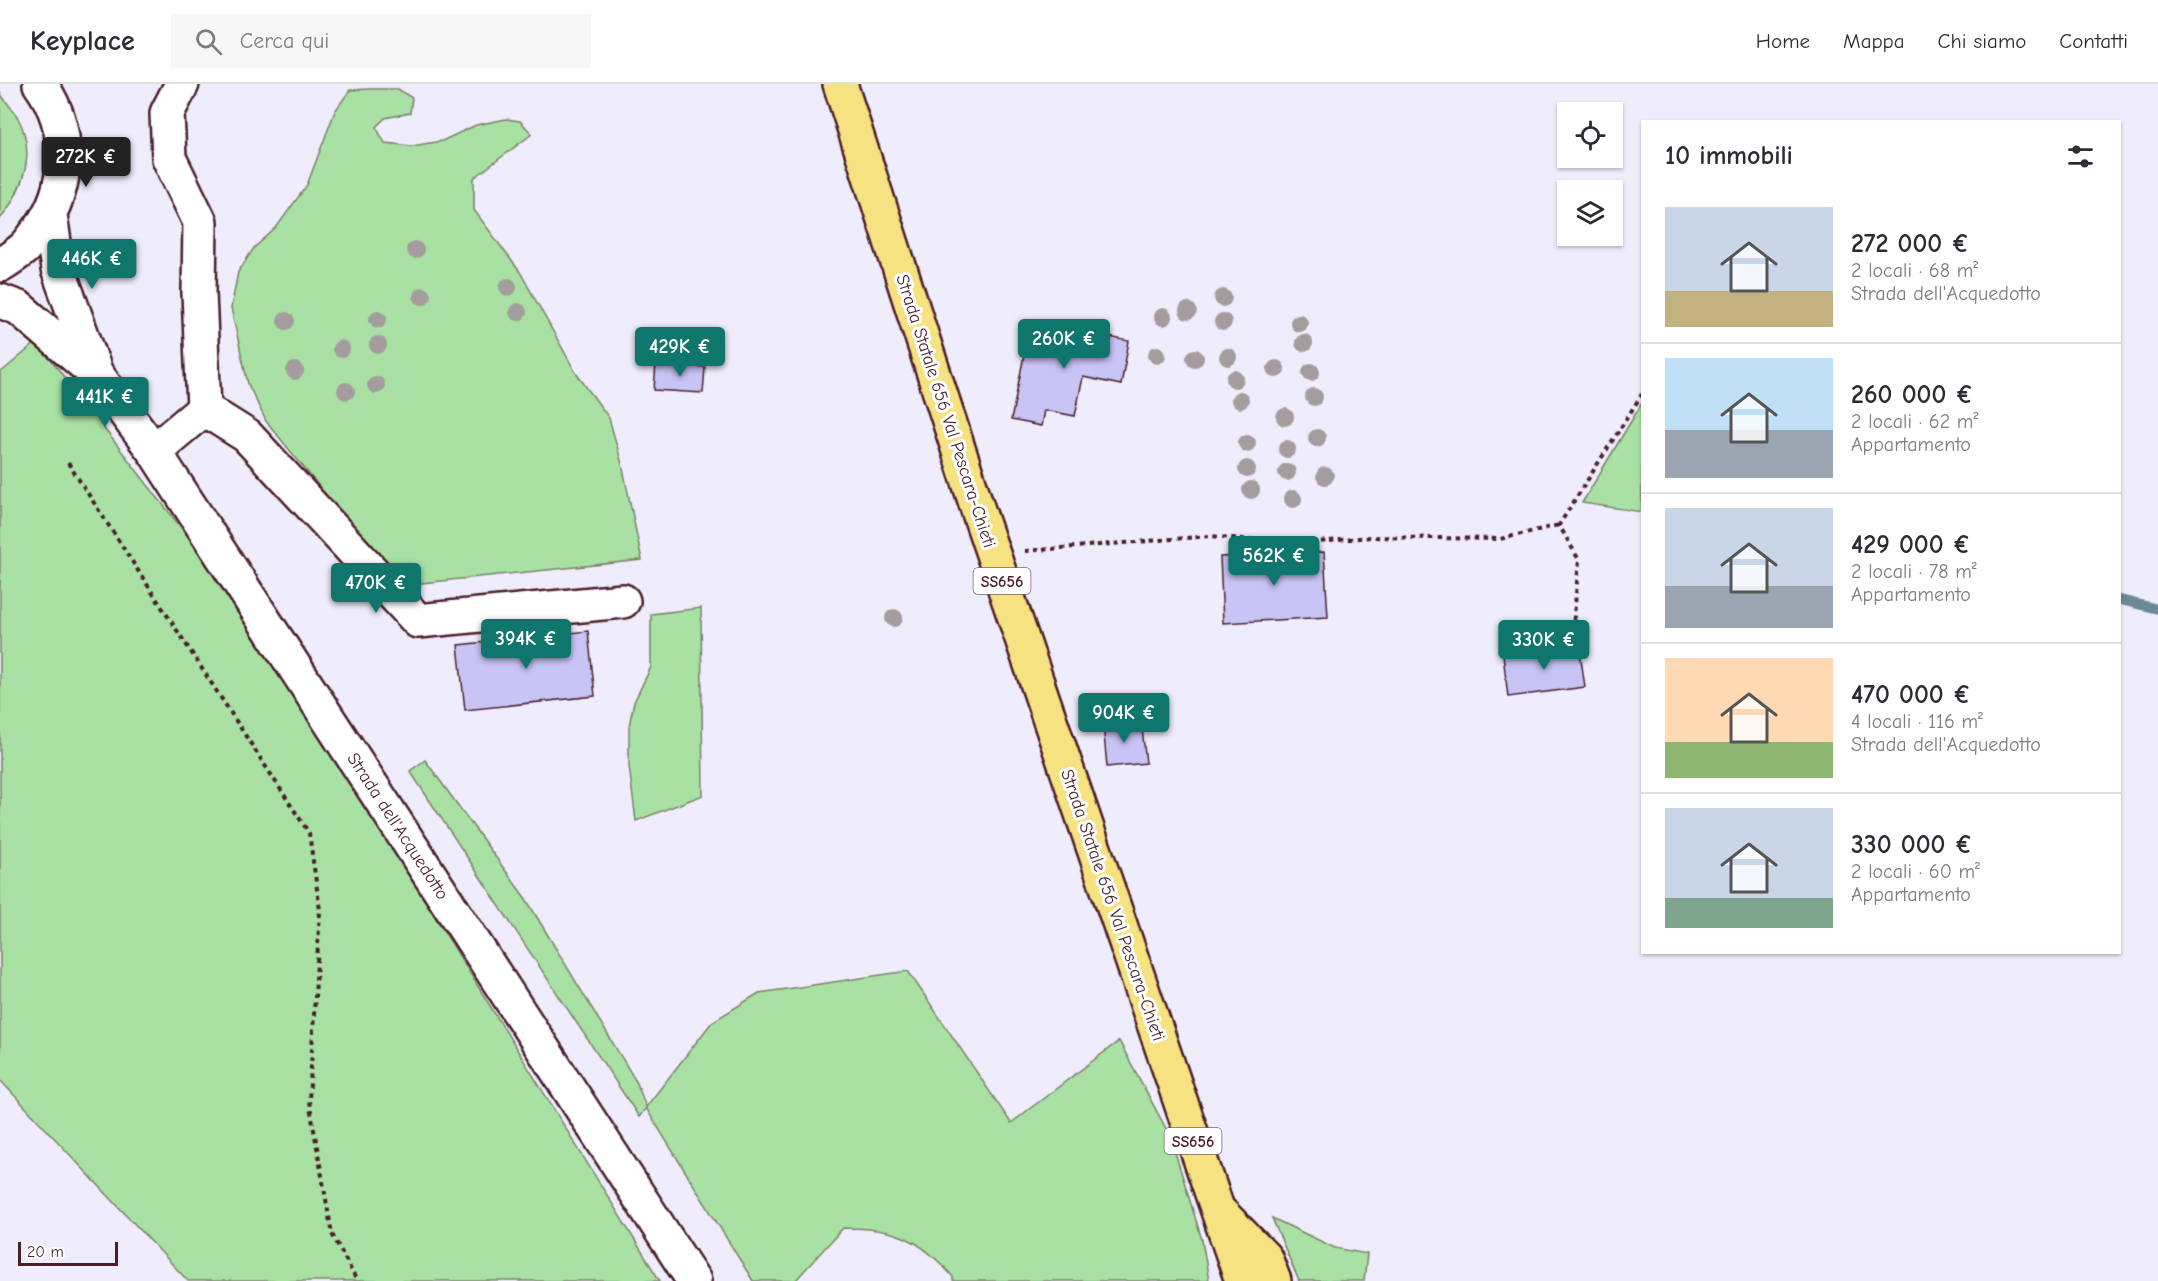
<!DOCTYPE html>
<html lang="it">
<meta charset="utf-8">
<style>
:root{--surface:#fff;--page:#f7f7f7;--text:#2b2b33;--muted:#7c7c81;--line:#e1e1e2;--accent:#0f766e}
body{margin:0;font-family:"Comic Neue",sans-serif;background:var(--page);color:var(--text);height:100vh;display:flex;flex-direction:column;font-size:22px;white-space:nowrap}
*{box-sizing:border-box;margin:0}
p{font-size:20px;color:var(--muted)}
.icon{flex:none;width:33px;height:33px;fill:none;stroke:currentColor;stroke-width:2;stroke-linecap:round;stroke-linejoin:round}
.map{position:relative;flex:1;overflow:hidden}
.sheet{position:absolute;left:1641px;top:36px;width:480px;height:834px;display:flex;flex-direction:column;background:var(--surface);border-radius:0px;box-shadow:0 2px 4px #0004}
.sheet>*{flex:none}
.buttons{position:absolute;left:1557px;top:18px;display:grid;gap:12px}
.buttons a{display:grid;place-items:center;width:66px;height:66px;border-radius:0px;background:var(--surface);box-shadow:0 2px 4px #0004;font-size:30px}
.scale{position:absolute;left:18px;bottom:15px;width:100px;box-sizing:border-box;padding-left:6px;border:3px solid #4a1f2b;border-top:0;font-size:16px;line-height:21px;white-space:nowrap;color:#4a1f2b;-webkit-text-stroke:4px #fff;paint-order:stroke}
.price{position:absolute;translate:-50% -51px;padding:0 14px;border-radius:6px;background:var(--accent);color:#fff;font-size:20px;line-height:39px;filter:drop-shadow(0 2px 3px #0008)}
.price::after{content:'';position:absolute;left:50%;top:36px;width:18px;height:14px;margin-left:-9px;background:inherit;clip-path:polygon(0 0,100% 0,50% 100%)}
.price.on{background:#222;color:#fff}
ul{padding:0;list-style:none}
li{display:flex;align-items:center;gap:18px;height:150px;padding:0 24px}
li+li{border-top:2px solid var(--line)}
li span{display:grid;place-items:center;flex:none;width:168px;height:120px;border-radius:0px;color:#555}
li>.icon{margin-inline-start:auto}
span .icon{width:72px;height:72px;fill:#fffc;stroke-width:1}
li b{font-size:26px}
h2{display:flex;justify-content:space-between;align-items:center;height:72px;padding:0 24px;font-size:26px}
header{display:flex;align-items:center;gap:36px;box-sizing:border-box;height:84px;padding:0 30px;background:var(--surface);border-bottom:2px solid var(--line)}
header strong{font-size:28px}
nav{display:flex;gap:33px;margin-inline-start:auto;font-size:21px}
.search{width:420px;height:54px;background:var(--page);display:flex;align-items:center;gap:15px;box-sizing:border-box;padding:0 21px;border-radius:0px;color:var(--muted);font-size:22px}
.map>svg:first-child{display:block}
.green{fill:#a9e1a4;stroke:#7a8068;stroke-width:1.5}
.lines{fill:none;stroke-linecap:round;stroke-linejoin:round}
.stream{stroke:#6c8a95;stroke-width:10}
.building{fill:#c9c4f6;stroke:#4a1f2b;stroke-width:1.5}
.minor-casing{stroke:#4a1f2b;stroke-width:38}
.highway-casing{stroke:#4a1f2b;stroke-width:38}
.path{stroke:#4a1f2b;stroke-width:4;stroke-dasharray:4.5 4.5;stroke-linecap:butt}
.minor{stroke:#fff;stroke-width:33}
.highway{stroke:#f6e281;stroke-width:33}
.tree{fill:#a49c9d}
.labels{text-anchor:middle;stroke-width:6;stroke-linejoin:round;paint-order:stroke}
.shield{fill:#fff;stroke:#80626b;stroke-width:1.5}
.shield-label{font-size:16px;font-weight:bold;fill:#4a1f2b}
.street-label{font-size:18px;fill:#4a1f2b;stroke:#fff}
</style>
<header>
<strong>Keyplace</strong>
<div class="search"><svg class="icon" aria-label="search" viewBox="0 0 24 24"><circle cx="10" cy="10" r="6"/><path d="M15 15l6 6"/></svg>Cerca qui</div>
<nav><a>Home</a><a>Mappa</a><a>Chi siamo</a><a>Contatti</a></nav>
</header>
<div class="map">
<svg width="2158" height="1197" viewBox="0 0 2158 1197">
<rect width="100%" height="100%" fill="#efedfc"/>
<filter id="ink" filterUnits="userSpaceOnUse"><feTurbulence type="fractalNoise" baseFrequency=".0167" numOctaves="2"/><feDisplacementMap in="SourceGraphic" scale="12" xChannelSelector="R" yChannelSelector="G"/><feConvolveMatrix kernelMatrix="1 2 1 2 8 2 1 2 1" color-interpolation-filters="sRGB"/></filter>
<g filter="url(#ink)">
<path class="green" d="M370,5H398L412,14L410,29L385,34L376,43L385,59L412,62L442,57L476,41L506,35L520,37L532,50L474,94V126L520,188L576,289L609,334L622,380L642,476L403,501L366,460L266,337L248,300L231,224L238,188L254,164L276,144L307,101L335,27L350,6Z
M0,9C5,17 12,24 17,32C37,68 24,105 0,135Z
M37,258L213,485L366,721L660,1197H188L0,996V289Z
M1642,319V428L1582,419Z
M701,524L703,711L636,737L629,682V642L634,618L651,583V530Z
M425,676L526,815L637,999L646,1023L712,938L759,909L908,887L1011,1039L1119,957L1170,1052L1202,1156L1209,1197H953V1193C919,1153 895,1144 843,1144L795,1197H753L646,1024L639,1033L410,687Z
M1272,1134L1335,1164L1367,1170L1364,1197H1299Z"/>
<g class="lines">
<path class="stream" d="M2120,516L2158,525"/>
</g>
<path class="building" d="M1031,237L1129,257L1121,301L1083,293L1075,332L1044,326L1041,342L1011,336Z
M656,280L705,283L703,309L654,306Z
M1324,468L1328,533L1223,539L1220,473Z
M588,547L595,612L465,626L458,561Z
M1579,561L1585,603L1508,613L1503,571Z
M1141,636L1146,679L1107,683L1103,640Z"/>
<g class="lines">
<defs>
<path id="minor" d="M182,0L167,29L169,74L200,138L199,209L204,325
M50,131L58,185L95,287
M0,181C8,176 16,171 23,165C29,160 33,153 38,147C71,104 72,44 40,0
M0,217L19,224L97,291L154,367L694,1197
M204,325L247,352L418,537L623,517
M154,367L204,325"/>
<path id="highway" d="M840,0L979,429L1242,1197
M1223,1131L1265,1174L1274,1197"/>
</defs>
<use href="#minor" class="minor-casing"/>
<use href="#highway" class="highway-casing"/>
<path class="path" d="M68,379L309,749L320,826L309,1017L332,1150L357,1197
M1025,467L1210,452L1298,460L1370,453L1500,455L1559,441
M1572,554L1579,476L1559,441L1642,310"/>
<use href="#minor" class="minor"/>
<use href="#highway" class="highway"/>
</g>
<g class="tree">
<circle cx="415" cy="166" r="9"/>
<circle cx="508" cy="203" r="9"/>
<circle cx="422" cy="212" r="9"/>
<circle cx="1223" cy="214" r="9"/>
<circle cx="1188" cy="227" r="9"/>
<circle cx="518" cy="228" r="9"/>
<circle cx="1163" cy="233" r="9"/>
<circle cx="378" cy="235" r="9"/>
<circle cx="286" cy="237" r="9"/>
<circle cx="1223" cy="238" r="9"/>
<circle cx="1299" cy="239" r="9"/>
<circle cx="1304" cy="259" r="9"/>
<circle cx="378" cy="261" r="9"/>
<circle cx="341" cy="265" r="9"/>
<circle cx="1157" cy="271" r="9"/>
<circle cx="1228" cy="273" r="9"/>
<circle cx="1195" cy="274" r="9"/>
<circle cx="1276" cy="285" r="9"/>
<circle cx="295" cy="287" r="9"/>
<circle cx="1311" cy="288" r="9"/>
<circle cx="1235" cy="295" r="9"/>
<circle cx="376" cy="301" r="9"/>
<circle cx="346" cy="307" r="9"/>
<circle cx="1314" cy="313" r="9"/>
<circle cx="1240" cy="316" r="9"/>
<circle cx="1285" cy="333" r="9"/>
<circle cx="1317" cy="354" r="9"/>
<circle cx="1247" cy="359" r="9"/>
<circle cx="1287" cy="365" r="9"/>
<circle cx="1247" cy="385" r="9"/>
<circle cx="1287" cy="388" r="9"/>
<circle cx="1325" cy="392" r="9"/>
<circle cx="1251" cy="406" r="9"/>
<circle cx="1293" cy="415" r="9"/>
<circle cx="894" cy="534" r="9"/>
</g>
</g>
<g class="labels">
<g class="shield">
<rect x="973.5" y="484" width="57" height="26" rx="4.5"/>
<rect x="1164.5" y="1044" width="57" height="26" rx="4.5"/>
</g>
<g class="shield-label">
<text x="1002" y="503">SS656</text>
<text x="1193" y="1063">SS656</text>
</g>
<g class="street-label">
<text transform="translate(946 327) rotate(72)" y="6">Strada Statale 656 Val Pescara-Chieti</text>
<text transform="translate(398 742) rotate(57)" y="6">Strada dell'Acquedotto</text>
<text transform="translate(1113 821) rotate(71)" y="6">Strada Statale 656 Val Pescara-Chieti</text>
</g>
</g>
</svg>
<div class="buttons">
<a><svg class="icon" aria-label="locate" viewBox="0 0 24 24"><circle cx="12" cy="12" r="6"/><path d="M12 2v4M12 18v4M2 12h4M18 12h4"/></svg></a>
<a><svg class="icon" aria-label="layers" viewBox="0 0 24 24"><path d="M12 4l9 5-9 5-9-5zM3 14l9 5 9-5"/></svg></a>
</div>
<div class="scale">20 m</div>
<b class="price on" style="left:86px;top:104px">272K €</b>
<b class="price" style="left:92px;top:206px">446K €</b>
<b class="price" style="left:1064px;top:286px">260K €</b>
<b class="price" style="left:680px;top:294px">429K €</b>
<b class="price" style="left:105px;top:344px">441K €</b>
<b class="price" style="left:1274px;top:503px">562K €</b>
<b class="price" style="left:376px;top:530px">470K €</b>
<b class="price" style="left:526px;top:586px">394K €</b>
<b class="price" style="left:1544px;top:587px">330K €</b>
<b class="price" style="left:1124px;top:660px">904K €</b>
<section class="sheet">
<h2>10 immobili<svg class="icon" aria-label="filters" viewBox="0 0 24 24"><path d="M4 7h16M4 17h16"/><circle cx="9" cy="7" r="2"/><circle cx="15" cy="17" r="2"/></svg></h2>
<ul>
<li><span style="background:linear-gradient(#c9d6e8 70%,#c2b280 0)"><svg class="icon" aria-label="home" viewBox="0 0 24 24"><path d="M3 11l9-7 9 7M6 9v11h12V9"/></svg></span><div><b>272 000 €</b><p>2 locali · 68 m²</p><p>Strada dell'Acquedotto</p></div></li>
<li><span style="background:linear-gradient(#bfe0f5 60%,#9aa5b1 0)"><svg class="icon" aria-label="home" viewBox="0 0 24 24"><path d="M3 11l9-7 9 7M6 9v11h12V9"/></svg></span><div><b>260 000 €</b><p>2 locali · 62 m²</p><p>Appartamento</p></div></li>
<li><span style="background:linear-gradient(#c9d6e8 65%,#9aa5b1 0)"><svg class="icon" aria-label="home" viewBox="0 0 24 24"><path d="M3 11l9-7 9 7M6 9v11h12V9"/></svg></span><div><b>429 000 €</b><p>2 locali · 78 m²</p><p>Appartamento</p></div></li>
<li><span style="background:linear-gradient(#ffd9b3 70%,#8fb573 0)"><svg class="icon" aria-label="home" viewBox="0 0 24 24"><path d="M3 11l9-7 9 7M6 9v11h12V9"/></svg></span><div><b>470 000 €</b><p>4 locali · 116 m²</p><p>Strada dell'Acquedotto</p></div></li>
<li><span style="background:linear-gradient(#c9d6e8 75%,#7fa58c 0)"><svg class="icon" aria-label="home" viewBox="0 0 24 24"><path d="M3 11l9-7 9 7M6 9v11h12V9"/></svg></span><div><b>330 000 €</b><p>2 locali · 60 m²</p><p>Appartamento</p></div></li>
</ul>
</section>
</div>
